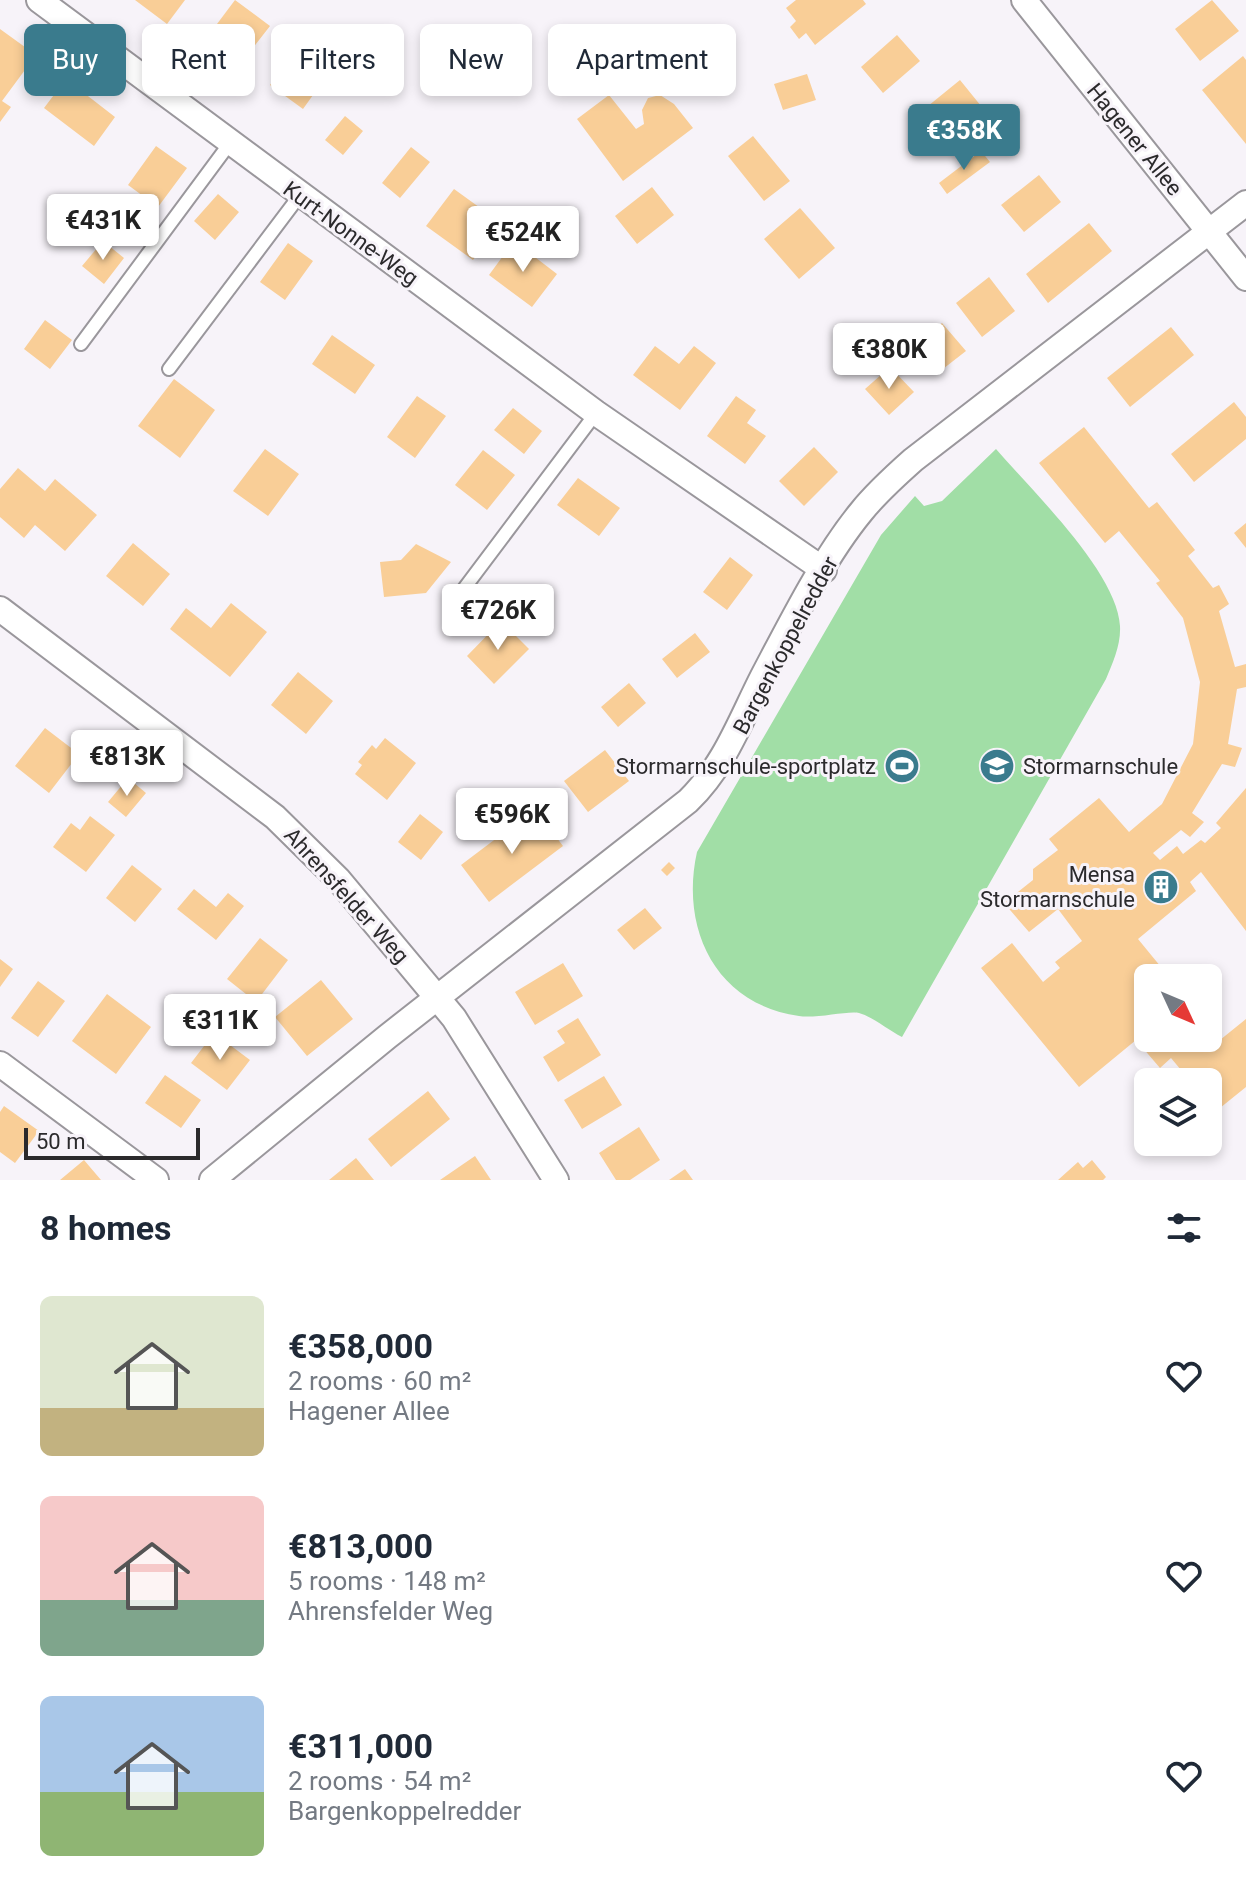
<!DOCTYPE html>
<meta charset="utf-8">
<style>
:root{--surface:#fff;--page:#f2f2f3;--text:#1f2937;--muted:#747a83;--accent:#3a7b8d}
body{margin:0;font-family:Roboto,sans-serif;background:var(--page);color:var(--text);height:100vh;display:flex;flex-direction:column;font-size:30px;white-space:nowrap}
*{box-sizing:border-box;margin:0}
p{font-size:26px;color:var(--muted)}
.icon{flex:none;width:44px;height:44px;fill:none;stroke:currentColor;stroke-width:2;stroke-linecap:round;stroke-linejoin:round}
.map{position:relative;height:1180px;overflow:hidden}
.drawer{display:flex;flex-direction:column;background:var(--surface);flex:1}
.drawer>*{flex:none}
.hud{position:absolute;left:24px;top:24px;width:800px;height:72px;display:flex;gap:16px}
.needle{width:52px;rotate:134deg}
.controls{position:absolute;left:1134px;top:964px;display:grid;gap:16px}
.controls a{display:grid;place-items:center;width:88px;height:88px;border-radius:12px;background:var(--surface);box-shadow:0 4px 12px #0003;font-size:40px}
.scale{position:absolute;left:24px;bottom:20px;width:176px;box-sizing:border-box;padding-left:8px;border:4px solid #2b2a2c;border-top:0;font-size:22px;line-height:28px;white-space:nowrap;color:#2b2a2c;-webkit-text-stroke:6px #f7f3f9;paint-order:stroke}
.price{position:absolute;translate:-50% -68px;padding:0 18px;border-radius:8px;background:#fff;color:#222;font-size:26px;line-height:52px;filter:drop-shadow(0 2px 4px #0008)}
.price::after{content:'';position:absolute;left:50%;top:48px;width:24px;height:18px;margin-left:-12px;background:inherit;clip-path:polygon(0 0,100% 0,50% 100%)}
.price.selected{background:var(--accent);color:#fff}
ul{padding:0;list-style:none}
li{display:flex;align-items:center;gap:24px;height:200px;padding:0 40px}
li span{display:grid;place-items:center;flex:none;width:224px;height:160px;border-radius:12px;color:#555}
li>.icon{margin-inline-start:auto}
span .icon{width:96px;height:96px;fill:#fffc;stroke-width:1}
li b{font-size:34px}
h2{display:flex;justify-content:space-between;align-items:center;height:96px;padding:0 40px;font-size:34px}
.pill{padding:0 28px;border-radius:12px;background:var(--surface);box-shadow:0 4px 12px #0003;font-size:28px;line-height:72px}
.pill.selected{background:var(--accent);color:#fff}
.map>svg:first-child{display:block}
.green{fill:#a1dea6}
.building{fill:#f9ce97}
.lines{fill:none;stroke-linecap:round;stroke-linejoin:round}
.service-casing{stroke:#9a979c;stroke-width:16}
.minor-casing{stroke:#9a979c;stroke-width:28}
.service{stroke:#fff;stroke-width:12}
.minor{stroke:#fff;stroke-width:24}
.labels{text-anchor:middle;stroke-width:6;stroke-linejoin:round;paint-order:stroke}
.street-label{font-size:22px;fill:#2b2a2c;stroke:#f7f3f9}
.poi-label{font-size:22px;fill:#2b2a2c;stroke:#f7f3f9;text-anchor:end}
</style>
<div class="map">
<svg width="1246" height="1180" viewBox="0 0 1246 1180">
<rect width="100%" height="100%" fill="#f7f3f9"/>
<path class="green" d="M996,449C1032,491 1117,572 1120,626C1121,645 1113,662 1106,679L902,1037C888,1030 873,1017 859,1013C850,1010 815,1019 799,1016C715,1004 680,928 697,852L881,535L915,496L924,506L942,501Z"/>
<path class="building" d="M135,0H185L167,24Z
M235,0L270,26L245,58L211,32Z
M796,0H863L866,4L815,45L806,33L799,39L790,27L796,21L786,8Z
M1212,0L1239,31L1200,61L1175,29Z
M462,25L510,27L508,80L460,78Z
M0,29L36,55L2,101L11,107L0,122Z
M897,35L920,61L883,93L861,67Z
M298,46L331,70L303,109L270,85Z
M1243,56L1246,60V144L1202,90Z
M807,74L816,100L783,110L774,84Z
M66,79L115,117L94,146L44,108Z
M960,80L994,122L962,148L928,106Z
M609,95L636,129L644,124L642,110L648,98L660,95L674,104L693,128L623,181L577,119Z
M345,116L363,131L343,155L325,140Z
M753,136L790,181L764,201L728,156Z
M156,146L187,168L158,207L128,185Z
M411,147L430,162L400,198L382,183Z
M981,151L990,162L947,194L939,183Z
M1039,175L1061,202L1024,232L1001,205Z
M652,187L674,215L637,244L615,216Z
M454,189L501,223L473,260L426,226Z
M218,194L239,212L215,240L194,221Z
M800,208L835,248L799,279L764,239Z
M1089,223L1112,251L1048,303L1026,274Z
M103,241L124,258L104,284L82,266Z
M514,241L557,274L532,307L489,275Z
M288,243L313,261L285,300L260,282Z
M989,277L1015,311L982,337L956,303Z
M45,320L72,340L50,369L24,349Z
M942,323L966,351L939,372L917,344Z
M1171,327L1194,355L1130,407L1107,378Z
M332,335L375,365L355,394L312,364Z
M655,346L679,364L694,346L716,363L680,410L633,375Z
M890,367L914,392L889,415L865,389Z
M174,379L215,410L180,458L138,426Z
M417,396L446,416L415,458L387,437Z
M736,396L756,410L747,423L766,436L745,464L707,436Z
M1234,402L1246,417V439L1194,482L1171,454Z
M513,408L542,431L524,454L494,430Z
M1084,427L1149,508L1157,502L1195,550L1188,556L1213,588L1219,585L1229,604L1219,611L1235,667L1246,664V687L1237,689L1228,744L1242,748L1235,767L1222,764L1192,813L1204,822L1190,837L1181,830L1153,853L1160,860L1177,846L1183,854L1201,840L1205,843L1221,828L1216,823L1246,788V931L1201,872L1190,882L1196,891L1138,939L1170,978H1148V1038H1208V1025L1220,1040L1246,1019V1087L1215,1112L1208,1103V1082H1191L1171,1058L1160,1068L1136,1040L1079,1087L981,968L1012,943L1043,982L1060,968L1055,962L1082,941L1058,909L1029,932L1004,903L1033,880V869L1058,850L1049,839L1099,798L1129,832L1162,804L1193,744L1200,682L1183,618L1156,583L1160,581L1119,531L1105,543L1039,463Z
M814,447L838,472L804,506L779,481Z
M265,449L299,474L268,516L233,491Z
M483,450L515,475L487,510L455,485Z
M18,468L45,491L55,479L97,515L65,551L35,525L24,538L0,517V489Z
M578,478L620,508L599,536L557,505Z
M1246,523V548L1234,533Z
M133,543L170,574L143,606L106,576Z
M416,544L451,562L426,593L384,597L380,562L401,560Z
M730,557L753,575L727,610L703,592Z
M231,603L267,632L230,677L170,629L186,608L211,628Z
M501,621L529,649L494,684L467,656Z
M695,633L710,652L677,678L662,659Z
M298,672L333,701L306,734L271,705Z
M629,683L646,703L618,727L601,707Z
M45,728L79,754L49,793L15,766Z
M385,738L416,763L387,800L355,774L362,765L358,762L372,745L376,749Z
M605,750L629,781L588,812L564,781Z
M128,778L146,793L126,817L108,802Z
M535,809L563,846L489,902L461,865Z
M420,814L443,832L421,860L398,842Z
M90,816L115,835L86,872L53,847L71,823L80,830Z
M669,862L675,868L667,876L661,870Z
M132,865L162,889L135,922L106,898Z
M194,889L216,907L228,893L244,906L216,940L177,909Z
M645,908L662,928L634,950L617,930Z
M260,938L288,960L256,1002L227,979Z
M0,959L13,969L0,987Z
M563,963L583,996L535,1025L515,992Z
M321,980L353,1019L307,1056L275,1017Z
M38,981L65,1001L38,1037L11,1018Z
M107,994L151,1027L116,1074L72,1041Z
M578,1018L601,1055L558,1082L543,1057L565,1043L557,1031Z
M214,1033L250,1060L227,1090L191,1063Z
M165,1075L201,1100L181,1128L145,1103Z
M604,1076L622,1105L582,1129L564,1100Z
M428,1091L450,1119L391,1167L368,1139Z
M4,1106L39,1131L15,1163L0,1152V1112Z
M639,1127L660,1160L630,1180H616L599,1153Z
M475,1156L491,1180H440Z
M356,1158L374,1180H329Z
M84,1160L101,1180H60Z
M1092,1160L1106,1177L1103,1180H1058L1078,1162L1083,1168Z
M685,1169L693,1180H669Z"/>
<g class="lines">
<defs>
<path id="service" d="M81,344L230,143
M169,369L300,195
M451,606L596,413"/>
<path id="minor" d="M39,0L596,413L824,570
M1024,0L1246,278
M0,609L275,817L338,879L454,1018L556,1180
M0,1064L156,1180
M212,1180L387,1037L688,801C725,765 740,721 763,676C791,623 824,557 861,512C876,493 895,476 913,460L1246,203"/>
</defs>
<use href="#service" class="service-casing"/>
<use href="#minor" class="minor-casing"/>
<use href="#service" class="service"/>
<use href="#minor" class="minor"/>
</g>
<defs>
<symbol id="stadium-disc" viewBox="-11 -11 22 22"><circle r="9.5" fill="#3a7b8d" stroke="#f7f3f9"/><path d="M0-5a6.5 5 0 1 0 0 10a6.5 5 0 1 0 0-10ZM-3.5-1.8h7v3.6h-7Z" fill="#fff"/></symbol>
<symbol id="school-disc" viewBox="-11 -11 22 22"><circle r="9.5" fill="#3a7b8d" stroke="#f7f3f9"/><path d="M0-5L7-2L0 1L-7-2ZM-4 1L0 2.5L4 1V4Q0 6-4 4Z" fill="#fff"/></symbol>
<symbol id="building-disc" viewBox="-11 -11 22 22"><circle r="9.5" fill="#3a7b8d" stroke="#f7f3f9"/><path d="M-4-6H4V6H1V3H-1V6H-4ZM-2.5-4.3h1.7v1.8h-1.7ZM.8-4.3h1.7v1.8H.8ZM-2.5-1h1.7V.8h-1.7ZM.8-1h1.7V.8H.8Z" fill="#fff"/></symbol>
</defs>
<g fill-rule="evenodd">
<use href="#stadium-disc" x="882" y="746" width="40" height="40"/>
<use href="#school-disc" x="977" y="746" width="40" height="40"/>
<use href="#building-disc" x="1141" y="867" width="40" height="40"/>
</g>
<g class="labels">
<g class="street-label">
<text transform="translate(1135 139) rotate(51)" y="8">Hagener Allee</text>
<text transform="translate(351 233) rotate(36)" y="8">Kurt-Nonne-Weg</text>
<text transform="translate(785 645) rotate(-62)" y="8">Bargenkoppelredder</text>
<text transform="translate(347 895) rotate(48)" y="8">Ahrensfelder Weg</text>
</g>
<g class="poi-label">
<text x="876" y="774">Stormarnschule-sportplatz</text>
<text x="1023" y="774" text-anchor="start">Stormarnschule</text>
<text x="1135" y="882">Mensa<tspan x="1135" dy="25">Stormarnschule</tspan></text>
</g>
</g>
</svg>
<div class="controls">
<a><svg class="needle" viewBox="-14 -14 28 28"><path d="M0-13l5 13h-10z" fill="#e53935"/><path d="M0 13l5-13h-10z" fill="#747a83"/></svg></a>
<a><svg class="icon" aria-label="layers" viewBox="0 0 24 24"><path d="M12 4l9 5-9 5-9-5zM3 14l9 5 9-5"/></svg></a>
</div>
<div class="scale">50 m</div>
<b class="price selected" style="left:964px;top:172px">€358K</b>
<b class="price" style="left:103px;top:262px">€431K</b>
<b class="price" style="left:523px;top:274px">€524K</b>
<b class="price" style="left:889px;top:391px">€380K</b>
<b class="price" style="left:498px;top:652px">€726K</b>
<b class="price" style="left:127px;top:798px">€813K</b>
<b class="price" style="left:512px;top:856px">€596K</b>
<b class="price" style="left:220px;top:1062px">€311K</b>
<div class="hud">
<a class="pill selected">Buy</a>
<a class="pill">Rent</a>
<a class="pill">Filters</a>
<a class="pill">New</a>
<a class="pill">Apartment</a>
</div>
</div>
<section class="drawer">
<h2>8 homes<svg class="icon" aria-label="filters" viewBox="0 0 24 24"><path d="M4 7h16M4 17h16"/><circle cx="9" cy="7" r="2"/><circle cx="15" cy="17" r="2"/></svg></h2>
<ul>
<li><span style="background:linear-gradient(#dfe7d0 70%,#c2b280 0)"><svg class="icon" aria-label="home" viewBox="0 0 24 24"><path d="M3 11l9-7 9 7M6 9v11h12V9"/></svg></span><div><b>€358,000</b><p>2 rooms · 60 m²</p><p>Hagener Allee</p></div><svg class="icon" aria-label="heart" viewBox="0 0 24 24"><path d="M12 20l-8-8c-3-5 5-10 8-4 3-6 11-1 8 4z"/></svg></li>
<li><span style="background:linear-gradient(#f6c9c9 65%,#7fa58c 0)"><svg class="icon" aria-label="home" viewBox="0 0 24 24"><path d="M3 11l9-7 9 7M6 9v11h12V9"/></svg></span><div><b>€813,000</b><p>5 rooms · 148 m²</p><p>Ahrensfelder Weg</p></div><svg class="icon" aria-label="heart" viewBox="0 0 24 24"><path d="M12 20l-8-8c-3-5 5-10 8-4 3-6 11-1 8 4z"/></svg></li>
<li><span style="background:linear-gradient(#a9c7e8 60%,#8fb573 0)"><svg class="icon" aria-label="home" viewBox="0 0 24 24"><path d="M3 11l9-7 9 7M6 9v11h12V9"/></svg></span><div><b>€311,000</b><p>2 rooms · 54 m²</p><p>Bargenkoppelredder</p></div><svg class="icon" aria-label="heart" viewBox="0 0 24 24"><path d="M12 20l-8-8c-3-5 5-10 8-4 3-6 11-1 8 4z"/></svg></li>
</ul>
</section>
